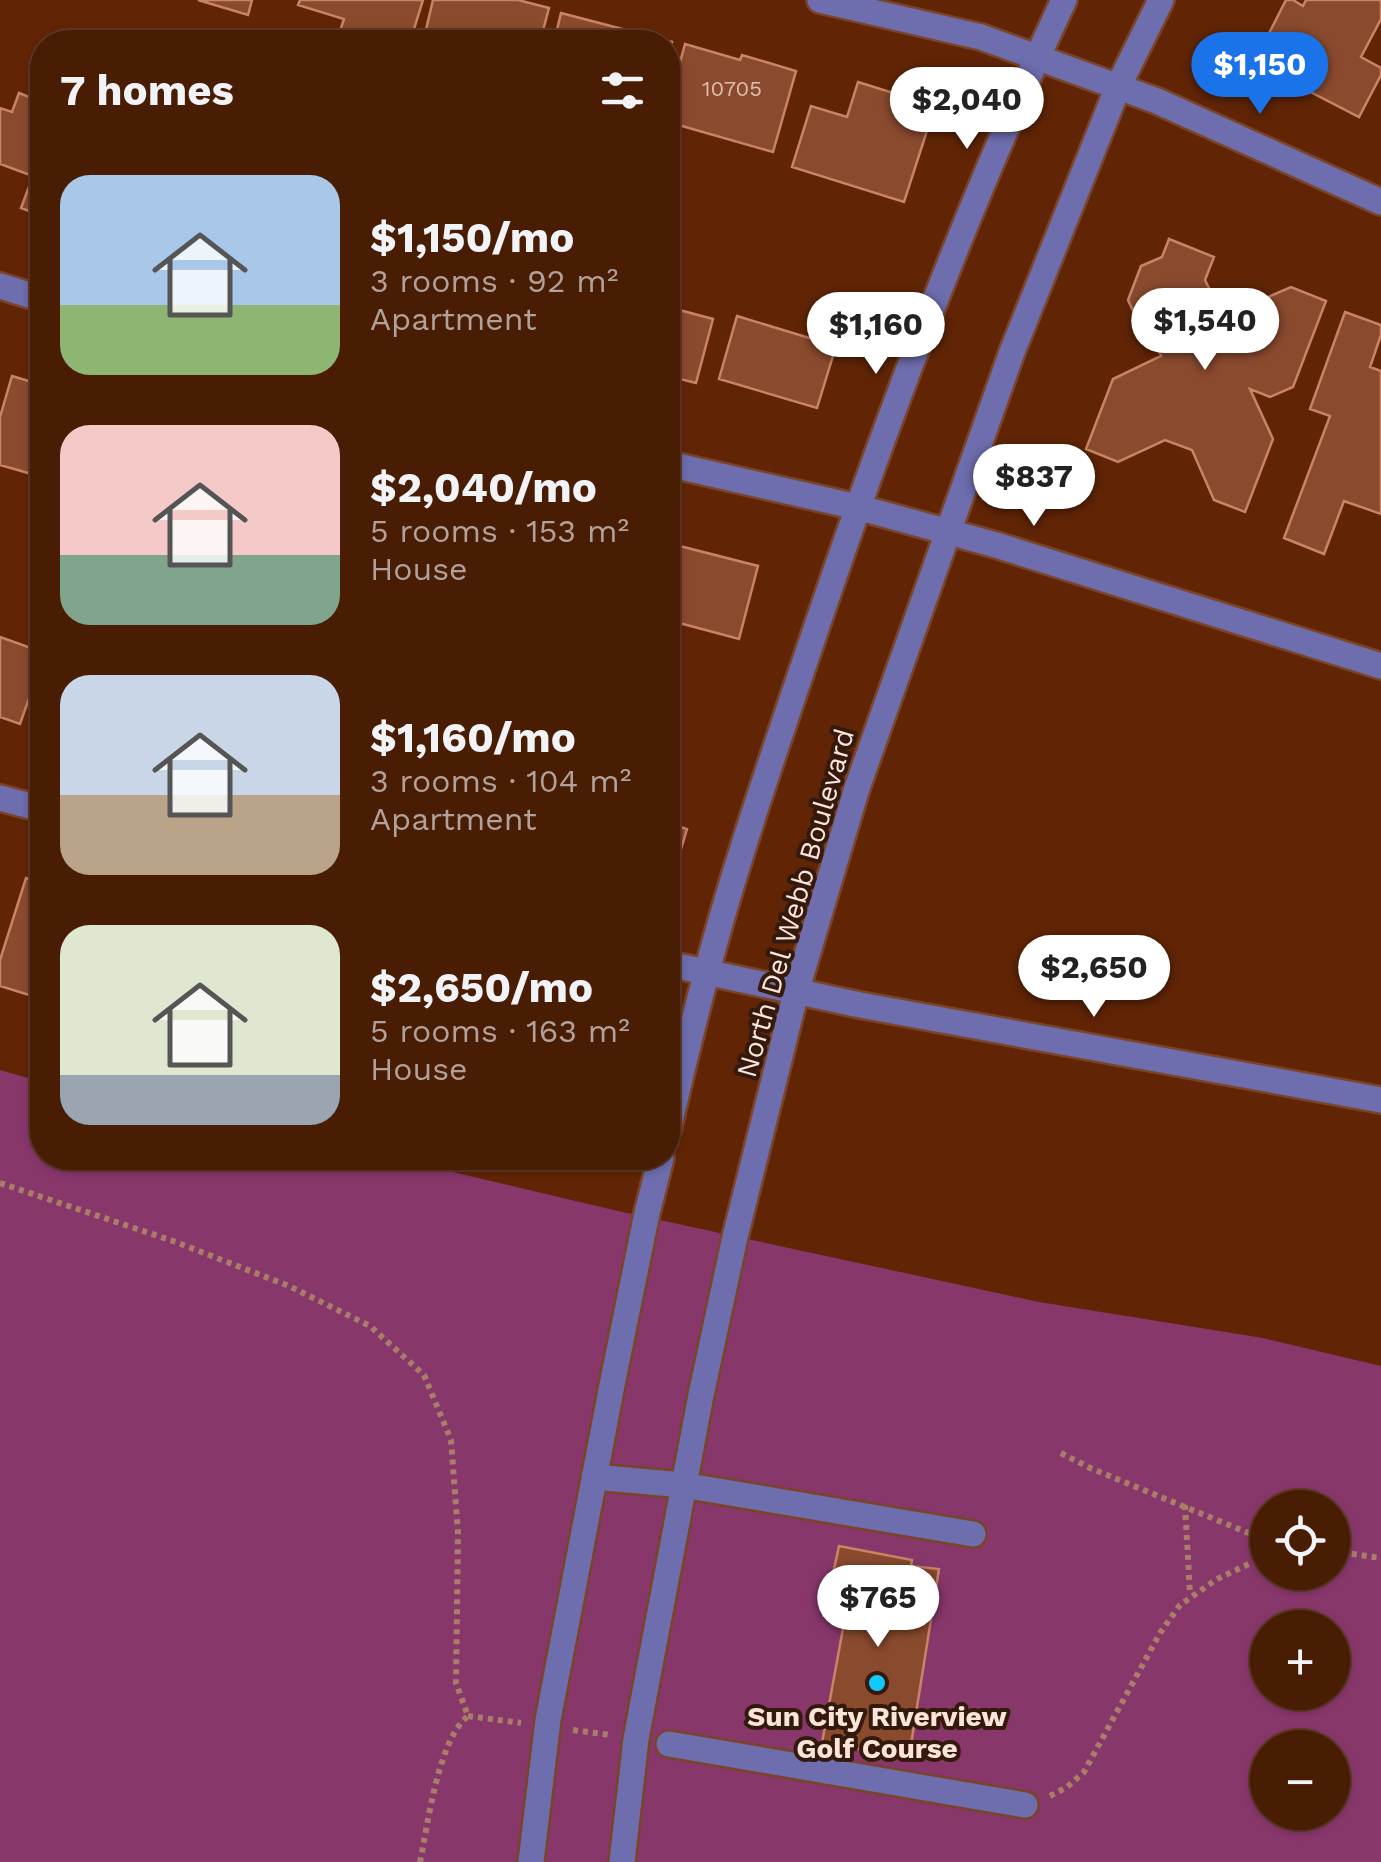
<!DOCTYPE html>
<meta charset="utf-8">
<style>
:root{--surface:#491c04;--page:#532913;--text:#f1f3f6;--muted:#b1a19a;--line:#613a26;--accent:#1a73e8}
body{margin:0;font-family:"Work Sans",sans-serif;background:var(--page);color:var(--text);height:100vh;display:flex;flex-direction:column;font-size:38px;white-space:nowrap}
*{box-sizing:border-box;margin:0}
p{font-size:32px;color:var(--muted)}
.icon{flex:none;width:55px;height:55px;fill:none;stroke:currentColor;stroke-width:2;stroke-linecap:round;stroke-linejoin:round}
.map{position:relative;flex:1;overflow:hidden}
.panel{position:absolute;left:30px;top:30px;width:650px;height:1140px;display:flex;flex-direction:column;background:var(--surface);border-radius:40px;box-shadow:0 2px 8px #0004,0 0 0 2px var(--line)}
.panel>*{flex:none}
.buttons{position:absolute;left:1250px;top:1490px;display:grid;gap:20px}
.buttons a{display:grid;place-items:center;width:100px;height:100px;border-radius:50%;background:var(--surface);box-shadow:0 2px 8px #0004,0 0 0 2px var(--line);font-size:50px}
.price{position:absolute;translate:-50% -85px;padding:0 22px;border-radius:35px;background:#fff;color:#222;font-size:32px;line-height:65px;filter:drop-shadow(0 2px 5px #0008)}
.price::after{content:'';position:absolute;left:50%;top:60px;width:30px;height:22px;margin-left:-15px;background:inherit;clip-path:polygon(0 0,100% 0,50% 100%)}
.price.selected{background:var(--accent);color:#fff}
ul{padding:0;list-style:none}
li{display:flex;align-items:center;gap:30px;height:250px;padding:0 30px}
li span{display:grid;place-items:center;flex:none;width:280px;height:200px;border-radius:30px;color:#555}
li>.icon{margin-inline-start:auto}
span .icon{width:120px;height:120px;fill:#fffc;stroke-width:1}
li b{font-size:42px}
h2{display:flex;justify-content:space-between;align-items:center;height:120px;padding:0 30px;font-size:42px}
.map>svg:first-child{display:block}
.green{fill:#88376b;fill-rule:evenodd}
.building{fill:#8a4a2e;stroke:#c98366;stroke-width:2.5}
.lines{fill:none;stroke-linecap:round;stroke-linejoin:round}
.minor-casing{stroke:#7a4428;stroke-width:30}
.path{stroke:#a97e69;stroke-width:6;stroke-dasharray:5 5;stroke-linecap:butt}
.minor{stroke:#6e6dad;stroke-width:25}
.poi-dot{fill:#11cafb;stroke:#34190d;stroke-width:4}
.labels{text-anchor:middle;stroke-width:8;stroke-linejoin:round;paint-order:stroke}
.number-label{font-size:22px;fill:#dfbeaf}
.street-label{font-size:28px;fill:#fbe4da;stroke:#34190d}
.poi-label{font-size:28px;font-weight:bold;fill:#fbe4da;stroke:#34190d}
</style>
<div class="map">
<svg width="1381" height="1862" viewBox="0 0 1381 1862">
<rect width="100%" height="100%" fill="#612506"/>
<path class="green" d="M0,1070L42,1082V1158H393L618,1211L1039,1302L1263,1338L1381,1366V1862H0ZM1268,1508H1332V1572H1268ZM1268,1628H1332V1692H1268ZM1268,1748H1332V1812H1268Z"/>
<path class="building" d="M198,0H252L248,15Z
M300,0H423L410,42H390L341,28L344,19L298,5Z
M433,0H518L549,8L540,42H423Z
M1286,0H1293L1303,6L1306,0H1381V19L1361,57L1381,68V75L1359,117L1266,69L1274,53L1262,47Z
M561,13L672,42L668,58V42H554Z
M685,44L740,60L742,55L796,71L773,152L668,122V106Z
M858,82L935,106L904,202L792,167L811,106L847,117Z
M19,93L42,102V216L21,208L33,176L0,164V108L12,112Z
M1169,239L1214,257L1205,280L1214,298L1259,315L1266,298L1291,287L1326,301L1293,387L1270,397L1250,389L1273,439L1245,512L1214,500L1192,450L1165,440L1118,462L1086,449L1113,379L1161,356L1154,340L1145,337L1128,300L1141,266L1162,257Z
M668,307L713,319L696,383L668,376Z
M1345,312L1381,325V335L1370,367L1381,371V514L1344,501L1324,554L1284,538L1330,416L1310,409Z
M737,316L836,346L817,408L719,379Z
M12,376L42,385V477L0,465V417Z
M668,543L758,566L739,639L668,620Z
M0,637L42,652V662L20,724L0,717Z
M668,823L687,829L670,886H668Z
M26,878L42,883V999L0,986V960Z
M839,1546L912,1560L911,1566L939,1569L909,1757L822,1743L844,1623L824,1616Z"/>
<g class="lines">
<defs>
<path id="minor" d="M820,0L981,37L1157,101L1381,202
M0,286L42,299
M668,464L857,507L996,545L1381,666
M0,798L42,809
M668,964L860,1005L1381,1100
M668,1130C680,1078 692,1027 706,975C738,853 781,733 821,614C892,405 970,199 1064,0
M594,1477L683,1485L973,1534
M669,1744L1025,1805
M531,1862L548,1720L612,1385L647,1213L661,1158
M622,1862L636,1739L701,1395L735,1237L796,992L857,788L1012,352L1118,87L1161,0"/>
</defs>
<use href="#minor" class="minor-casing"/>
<path class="path" d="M0,1183L173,1241L289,1286L370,1326L424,1375L451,1440L458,1533L456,1683L468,1716C438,1740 428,1824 420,1862
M1061,1453L1090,1468L1268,1541
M1185,1505L1190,1594
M1332,1551L1381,1558
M468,1716L521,1723
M573,1730L610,1735
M1050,1796L1067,1787L1084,1772L1160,1633L1180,1605L1217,1579L1268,1555"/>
<use href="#minor" class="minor"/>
</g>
<circle class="poi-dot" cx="877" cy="1683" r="10"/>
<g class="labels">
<g class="number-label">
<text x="732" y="96">10705</text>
</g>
<g class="street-label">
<text transform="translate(795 903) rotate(-74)" y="10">North Del Webb Boulevard</text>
</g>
<g class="poi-label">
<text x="877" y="1726">Sun City Riverview<tspan x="877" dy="32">Golf Course</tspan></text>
</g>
</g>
</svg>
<div class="buttons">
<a><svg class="icon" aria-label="locate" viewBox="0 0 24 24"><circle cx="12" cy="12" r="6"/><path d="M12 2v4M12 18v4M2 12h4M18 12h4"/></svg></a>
<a>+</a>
<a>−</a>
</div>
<b class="price selected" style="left:1260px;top:117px">$1,150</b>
<b class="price" style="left:967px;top:152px">$2,040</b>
<b class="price" style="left:1205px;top:373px">$1,540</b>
<b class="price" style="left:876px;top:377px">$1,160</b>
<b class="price" style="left:1034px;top:529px">$837</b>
<b class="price" style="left:1094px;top:1020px">$2,650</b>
<b class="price" style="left:878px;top:1650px">$765</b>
<section class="panel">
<h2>7 homes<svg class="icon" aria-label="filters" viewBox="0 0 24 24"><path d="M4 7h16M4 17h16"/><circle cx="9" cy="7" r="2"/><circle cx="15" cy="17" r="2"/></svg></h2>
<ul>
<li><span style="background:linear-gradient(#a9c7e8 65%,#8fb573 0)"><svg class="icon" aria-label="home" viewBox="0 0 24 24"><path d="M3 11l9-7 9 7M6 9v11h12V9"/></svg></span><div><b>$1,150/mo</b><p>3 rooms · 92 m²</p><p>Apartment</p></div></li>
<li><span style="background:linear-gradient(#f6c9c9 65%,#7fa58c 0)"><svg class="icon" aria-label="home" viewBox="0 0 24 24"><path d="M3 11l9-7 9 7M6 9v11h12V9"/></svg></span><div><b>$2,040/mo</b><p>5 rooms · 153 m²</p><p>House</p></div></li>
<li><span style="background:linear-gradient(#c9d6e8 60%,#b9a48a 0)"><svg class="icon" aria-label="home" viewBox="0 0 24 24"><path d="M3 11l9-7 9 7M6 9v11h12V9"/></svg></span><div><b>$1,160/mo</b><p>3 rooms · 104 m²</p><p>Apartment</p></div></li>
<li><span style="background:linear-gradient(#dfe7d0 75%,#9aa5b1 0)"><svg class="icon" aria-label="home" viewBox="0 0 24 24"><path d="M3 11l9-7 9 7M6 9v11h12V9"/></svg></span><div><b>$2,650/mo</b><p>5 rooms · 163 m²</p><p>House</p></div></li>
</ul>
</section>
</div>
